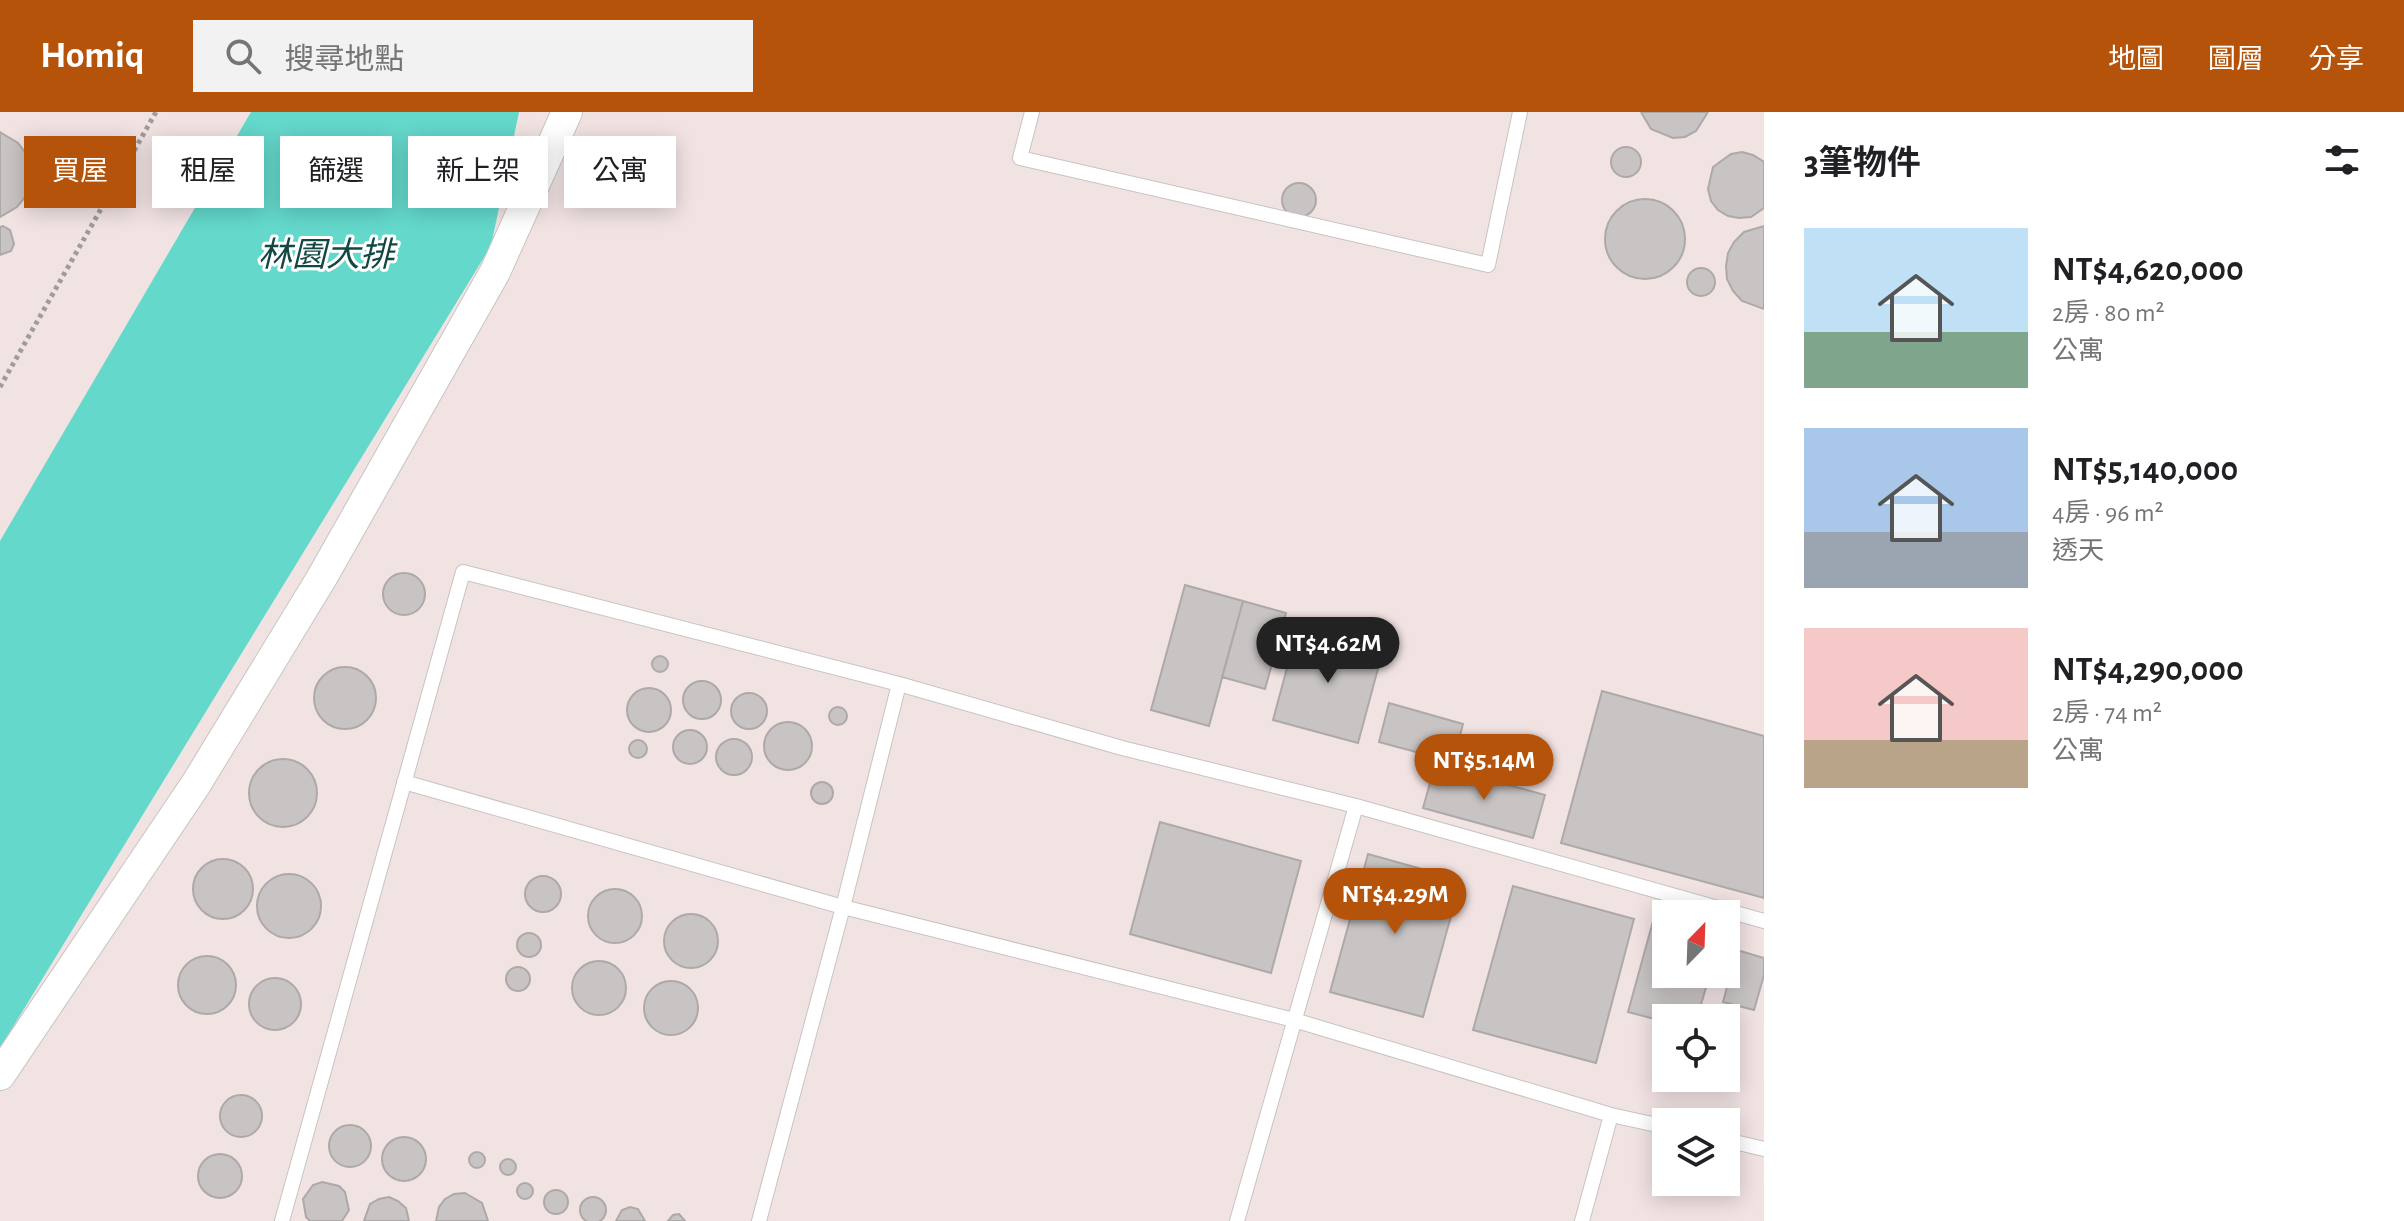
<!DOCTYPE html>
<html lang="zh-TW">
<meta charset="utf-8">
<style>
:root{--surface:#fff;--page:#f2f2f2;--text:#202124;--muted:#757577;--accent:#b45309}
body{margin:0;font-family:"Alegreya Sans","Noto Sans TC",sans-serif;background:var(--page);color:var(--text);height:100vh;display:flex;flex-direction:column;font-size:30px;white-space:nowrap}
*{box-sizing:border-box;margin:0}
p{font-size:26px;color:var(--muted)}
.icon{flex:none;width:44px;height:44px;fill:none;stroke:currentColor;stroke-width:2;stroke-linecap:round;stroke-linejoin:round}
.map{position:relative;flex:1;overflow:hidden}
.drawer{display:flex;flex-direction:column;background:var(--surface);width:640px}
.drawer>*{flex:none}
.top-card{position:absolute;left:24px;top:24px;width:760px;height:72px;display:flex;gap:16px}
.needle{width:52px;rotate:23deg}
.buttons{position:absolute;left:1652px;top:788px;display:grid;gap:16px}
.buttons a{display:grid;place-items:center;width:88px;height:88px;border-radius:0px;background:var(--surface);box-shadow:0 4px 20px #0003;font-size:40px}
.price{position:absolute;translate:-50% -68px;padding:0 18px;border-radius:28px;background:var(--accent);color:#fff;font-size:26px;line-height:52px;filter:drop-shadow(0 2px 4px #0008)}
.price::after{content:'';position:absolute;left:50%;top:48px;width:24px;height:18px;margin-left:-12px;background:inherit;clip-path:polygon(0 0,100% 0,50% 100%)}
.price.selected{background:#222;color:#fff}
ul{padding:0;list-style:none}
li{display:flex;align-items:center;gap:24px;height:200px;padding:0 40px}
li span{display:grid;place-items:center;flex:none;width:224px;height:160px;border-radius:0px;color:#555}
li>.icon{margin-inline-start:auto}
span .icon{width:96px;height:96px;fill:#fffc;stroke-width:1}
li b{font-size:34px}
h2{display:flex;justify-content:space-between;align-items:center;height:96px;padding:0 40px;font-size:34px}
.chip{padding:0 28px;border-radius:0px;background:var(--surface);box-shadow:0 4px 20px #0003;font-size:28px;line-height:72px}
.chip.selected{background:var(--accent);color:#fff}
header{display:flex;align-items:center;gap:48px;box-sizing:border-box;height:112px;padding:0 40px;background:var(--accent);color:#fff}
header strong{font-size:38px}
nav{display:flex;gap:44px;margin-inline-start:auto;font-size:28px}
.search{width:560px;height:72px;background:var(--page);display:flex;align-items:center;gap:20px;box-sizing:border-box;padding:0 28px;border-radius:0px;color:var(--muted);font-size:30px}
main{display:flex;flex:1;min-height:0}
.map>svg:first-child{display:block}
.built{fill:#f2e3e3;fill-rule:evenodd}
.water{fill:#63d8cb}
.building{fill:#c9c4c4;stroke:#aea9a9;stroke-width:2}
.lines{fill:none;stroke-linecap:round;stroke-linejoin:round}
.lane-casing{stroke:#c8c3c3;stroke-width:16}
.street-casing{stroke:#c8c3c3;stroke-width:32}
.path{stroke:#a09c9c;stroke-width:5;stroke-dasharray:4 4;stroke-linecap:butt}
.lane{stroke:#fff;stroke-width:14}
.street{stroke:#fff;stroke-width:30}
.labels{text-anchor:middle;stroke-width:6;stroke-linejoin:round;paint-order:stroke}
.water-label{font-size:34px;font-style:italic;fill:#124742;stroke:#fff}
</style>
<header>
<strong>Homiq</strong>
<div class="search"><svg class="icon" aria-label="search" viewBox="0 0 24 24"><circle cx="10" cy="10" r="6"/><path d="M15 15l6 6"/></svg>搜尋地點</div>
<nav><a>地圖</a><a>圖層</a><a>分享</a></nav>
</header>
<main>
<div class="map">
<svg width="1764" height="1109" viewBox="0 0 1764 1109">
<rect width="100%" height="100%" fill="#f7f2f2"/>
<path class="built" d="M0,0H1764V1109H0ZM1666,802H1726V862H1666ZM1666,906H1726V966H1666ZM1666,1010H1726V1070H1666Z"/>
<path class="water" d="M251,0H519L491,134L0,936V429Z"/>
<path class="building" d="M1641,0H1708L1696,19L1685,25L1673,26L1651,17Z
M0,20L18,31L27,43L31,56L30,70L26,84L17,95L0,105Z
M1611 50a15 15 0 1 1 30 0a15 15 0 1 1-30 0Z
M1742,40L1753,43L1764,50V96L1751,105L1739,106L1728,104L1718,98L1711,89L1708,77L1713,55L1731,42Z
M1282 88a17 17 0 1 1 34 0a17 17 0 1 1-34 0Z
M1605 127a40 40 0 1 1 80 0a40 40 0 1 1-80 0Z
M3,114L10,118L14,132L11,139L0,143V115Z
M1764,114V197L1742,189L1733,179L1727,167L1726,154L1728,141L1734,130L1744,120Z
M1687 170a14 14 0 1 1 28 0a14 14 0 1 1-28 0Z
M383 482a21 21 0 1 1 42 0a21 21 0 1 1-42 0Z
M1185,473L1243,489L1209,614L1151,598Z
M1243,489L1286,501L1265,577L1222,565Z
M1298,515L1383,538L1358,631L1273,608Z
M652 552a8 8 0 1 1 16 0a8 8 0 1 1-16 0Z
M314 586a31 31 0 1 1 62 0a31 31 0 1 1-62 0Z
M683 588a19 19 0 1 1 38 0a19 19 0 1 1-38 0Z
M627 598a22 22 0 1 1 44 0a22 22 0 1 1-44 0Z
M1602,579L1764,624V786L1561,731Z
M731 599a18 18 0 1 1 36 0a18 18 0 1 1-36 0Z
M1389,591L1463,612L1453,650L1379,630Z
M829 604a9 9 0 1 1 18 0a9 9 0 1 1-18 0Z
M764 634a24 24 0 1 1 48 0a24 24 0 1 1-48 0Z
M673 635a17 17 0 1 1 34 0a17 17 0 1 1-34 0Z
M716 645a18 18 0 1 1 36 0a18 18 0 1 1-36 0Z
M629 637a9 9 0 1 1 18 0a9 9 0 1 1-18 0Z
M249 681a34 34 0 1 1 68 0a34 34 0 1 1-68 0Z
M1435,653L1545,683L1533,726L1423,696Z
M811 681a11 11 0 1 1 22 0a11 11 0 1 1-22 0Z
M1160,710L1301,749L1271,861L1130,822Z
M1368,742L1461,768L1423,905L1330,880Z
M193 777a30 30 0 1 1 60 0a30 30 0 1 1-60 0Z
M257 794a32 32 0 1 1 64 0a32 32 0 1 1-64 0Z
M525 782a18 18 0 1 1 36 0a18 18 0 1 1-36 0Z
M1513,774L1634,807L1596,951L1473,918Z
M588 804a27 27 0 1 1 54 0a27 27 0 1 1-54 0Z
M664 829a27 27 0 1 1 54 0a27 27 0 1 1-54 0Z
M1655,802L1666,805V862H1710L1697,906H1666V910L1628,900Z
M517 833a12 12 0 1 1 24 0a12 12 0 1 1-24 0Z
M1737,838L1764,846V863L1754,898L1723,890Z
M178 873a29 29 0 1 1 58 0a29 29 0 1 1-58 0Z
M572 876a27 27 0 1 1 54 0a27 27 0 1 1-54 0Z
M506 867a12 12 0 1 1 24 0a12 12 0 1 1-24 0Z
M249 892a26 26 0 1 1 52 0a26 26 0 1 1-52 0Z
M644 896a27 27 0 1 1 54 0a27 27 0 1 1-54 0Z
M220 1004a21 21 0 1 1 42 0a21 21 0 1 1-42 0Z
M329 1034a21 21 0 1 1 42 0a21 21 0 1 1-42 0Z
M382 1047a22 22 0 1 1 44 0a22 22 0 1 1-44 0Z
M469 1048a8 8 0 1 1 16 0a8 8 0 1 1-16 0Z
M198 1064a22 22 0 1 1 44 0a22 22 0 1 1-44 0Z
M500 1055a8 8 0 1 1 16 0a8 8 0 1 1-16 0Z
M322,1070L339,1074L345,1080L349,1098L342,1109H310L306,1105L303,1087L313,1073Z
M517 1079a8 8 0 1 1 16 0a8 8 0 1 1-16 0Z
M544 1090a12 12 0 1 1 24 0a12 12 0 1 1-24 0Z
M465,1081L482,1091L488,1109H436L439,1095L445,1087L454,1082Z
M580 1098a13 13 0 1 1 26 0a13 13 0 1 1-26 0Z
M389,1085L398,1089L406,1096L409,1109H364L370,1092L379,1087Z
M630,1095L638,1097L645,1109H616L622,1098Z
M679,1102L685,1109H668L673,1103Z"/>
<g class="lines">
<defs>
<path id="lane" d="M1032,0L1020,46L1488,153L1520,0
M404,670L843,795L1294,908L1611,1003L1666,1015
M1726,1028L1764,1037
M282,1109L463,460L899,572L1122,636L1356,694L1764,809
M759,1109L843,795L899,572
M1237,1109L1356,694
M1582,1109L1611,1003"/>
<path id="street" d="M0,963L196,672L321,467L495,160L567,0"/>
</defs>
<use href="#lane" class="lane-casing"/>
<use href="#street" class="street-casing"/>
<path class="path" d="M0,275L156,0"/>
<use href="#lane" class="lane"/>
<use href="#street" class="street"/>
</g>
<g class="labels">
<g class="water-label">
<text x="326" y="154">林園大排</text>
</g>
</g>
</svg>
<div class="buttons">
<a><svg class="needle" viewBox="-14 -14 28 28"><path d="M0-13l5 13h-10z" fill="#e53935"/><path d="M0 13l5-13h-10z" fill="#757577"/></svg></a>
<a><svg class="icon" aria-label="locate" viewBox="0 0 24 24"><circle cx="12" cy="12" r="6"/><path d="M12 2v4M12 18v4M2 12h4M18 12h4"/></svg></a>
<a><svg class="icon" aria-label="layers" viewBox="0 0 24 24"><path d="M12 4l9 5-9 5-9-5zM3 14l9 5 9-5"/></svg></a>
</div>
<b class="price selected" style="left:1328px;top:573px">NT$4.62M</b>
<b class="price" style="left:1484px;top:690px">NT$5.14M</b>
<b class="price" style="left:1395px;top:824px">NT$4.29M</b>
<div class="top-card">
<a class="chip selected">買屋</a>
<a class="chip">租屋</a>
<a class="chip">篩選</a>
<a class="chip">新上架</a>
<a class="chip">公寓</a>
</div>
</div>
<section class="drawer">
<h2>3筆物件<svg class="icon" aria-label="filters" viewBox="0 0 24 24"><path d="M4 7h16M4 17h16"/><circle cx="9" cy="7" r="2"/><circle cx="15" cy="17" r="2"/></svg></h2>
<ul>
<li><span style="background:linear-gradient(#bfe0f5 65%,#7fa58c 0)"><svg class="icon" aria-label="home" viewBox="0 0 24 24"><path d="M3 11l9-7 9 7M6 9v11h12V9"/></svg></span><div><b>NT$4,620,000</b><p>2房 · 80 m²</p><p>公寓</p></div></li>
<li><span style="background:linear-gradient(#a9c7e8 65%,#9aa5b1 0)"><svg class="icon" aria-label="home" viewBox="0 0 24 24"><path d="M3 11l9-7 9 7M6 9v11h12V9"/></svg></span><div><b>NT$5,140,000</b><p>4房 · 96 m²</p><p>透天</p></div></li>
<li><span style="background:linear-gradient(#f6c9c9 70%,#b9a48a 0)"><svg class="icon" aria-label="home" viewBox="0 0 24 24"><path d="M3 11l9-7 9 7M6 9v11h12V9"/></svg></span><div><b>NT$4,290,000</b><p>2房 · 74 m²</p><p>公寓</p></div></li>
</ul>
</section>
</main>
